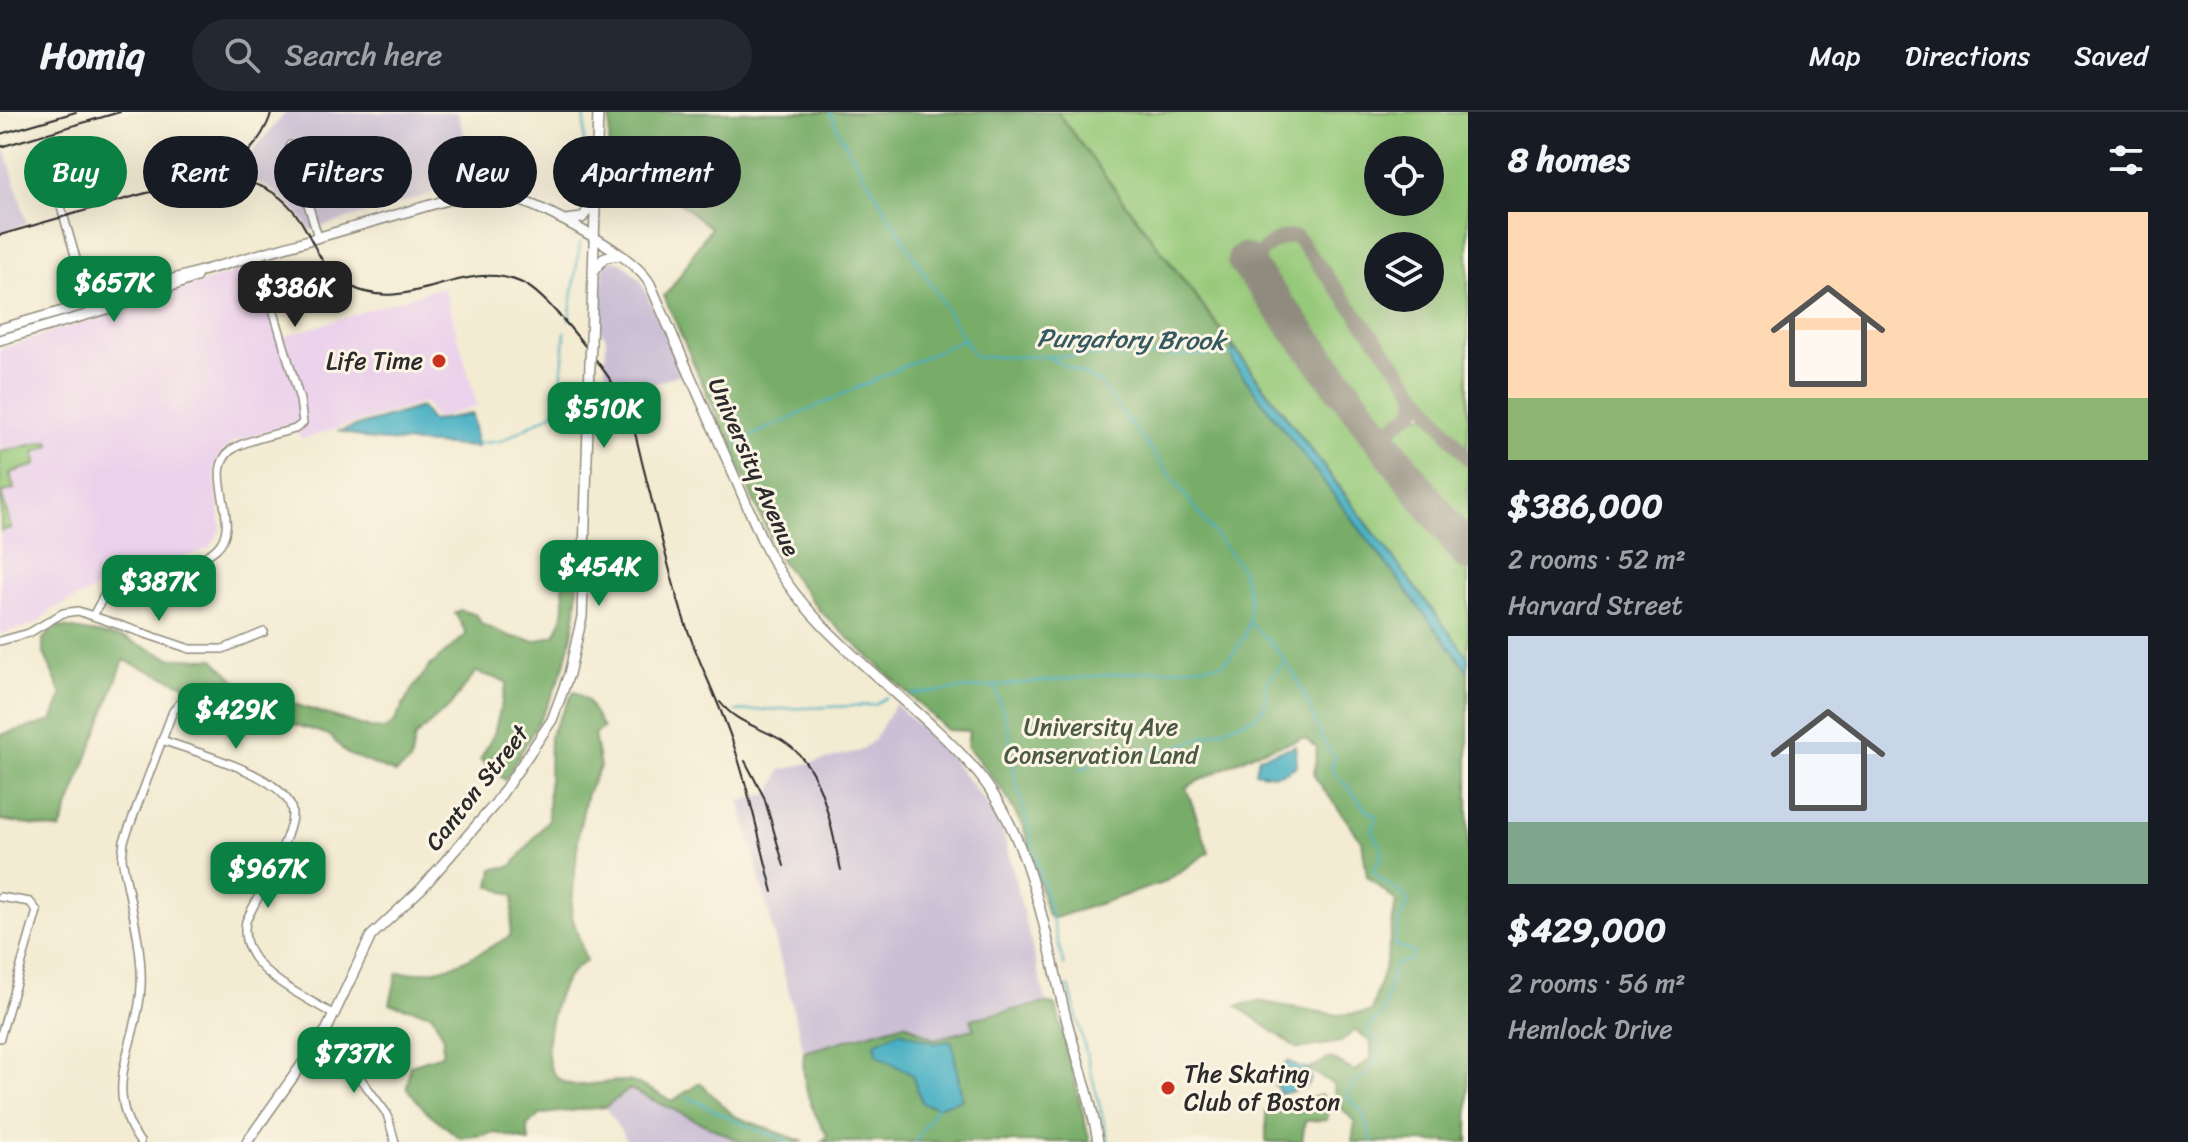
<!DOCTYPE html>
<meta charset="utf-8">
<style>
:root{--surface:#171b24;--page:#242831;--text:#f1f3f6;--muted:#9ea1a6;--line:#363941;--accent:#0b8043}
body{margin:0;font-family:Sriracha,sans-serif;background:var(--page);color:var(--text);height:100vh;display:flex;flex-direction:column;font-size:30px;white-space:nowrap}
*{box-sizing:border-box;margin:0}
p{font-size:26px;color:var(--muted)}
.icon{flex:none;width:44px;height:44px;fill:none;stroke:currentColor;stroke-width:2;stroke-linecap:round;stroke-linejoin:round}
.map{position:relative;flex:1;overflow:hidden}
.drawer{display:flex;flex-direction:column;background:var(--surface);width:720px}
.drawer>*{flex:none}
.hud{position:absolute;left:24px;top:24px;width:760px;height:72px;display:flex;gap:16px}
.controls{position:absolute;left:1364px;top:24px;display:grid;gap:16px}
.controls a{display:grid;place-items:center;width:80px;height:80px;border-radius:50%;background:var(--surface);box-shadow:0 8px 32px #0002;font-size:40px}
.price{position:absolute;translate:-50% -68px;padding:0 18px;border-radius:16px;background:var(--accent);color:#fff;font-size:26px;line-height:52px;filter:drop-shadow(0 2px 4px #0008)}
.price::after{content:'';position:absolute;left:50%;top:48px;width:24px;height:18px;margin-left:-12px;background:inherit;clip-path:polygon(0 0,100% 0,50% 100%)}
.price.on{background:#222;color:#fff}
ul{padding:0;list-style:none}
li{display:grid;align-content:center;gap:16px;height:424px;padding:0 40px}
li span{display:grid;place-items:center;height:248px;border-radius:0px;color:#555}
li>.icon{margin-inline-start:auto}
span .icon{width:144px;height:144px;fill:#fffc;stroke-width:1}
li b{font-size:34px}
h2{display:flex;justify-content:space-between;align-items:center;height:96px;padding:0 40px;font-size:34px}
.tag{padding:0 28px;border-radius:36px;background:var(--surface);box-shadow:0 8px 32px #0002;font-size:28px;line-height:72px}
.tag.on{background:var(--accent);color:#fff}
header{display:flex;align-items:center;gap:48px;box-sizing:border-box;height:112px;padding:0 40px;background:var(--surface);border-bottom:2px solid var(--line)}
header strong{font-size:38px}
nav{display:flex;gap:44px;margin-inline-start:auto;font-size:28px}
.search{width:560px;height:72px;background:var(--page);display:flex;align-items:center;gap:20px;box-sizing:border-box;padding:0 28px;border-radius:44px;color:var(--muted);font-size:30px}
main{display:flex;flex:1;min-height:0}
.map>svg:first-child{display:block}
.built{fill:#ebd1eb}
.industrial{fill:#cbbfd5}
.green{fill:#96c979;stroke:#607a52;stroke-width:2;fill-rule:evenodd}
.forest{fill:#78ad69;stroke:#526c4a;stroke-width:2}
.water{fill:#44afc2;stroke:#386d76;stroke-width:2}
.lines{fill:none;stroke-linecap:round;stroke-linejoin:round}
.stream{stroke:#44afc2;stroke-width:2}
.taxiway{stroke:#8f8b7e;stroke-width:14}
.runway{stroke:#8f8b7e;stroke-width:34}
.minor-casing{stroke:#8f8b7e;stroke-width:10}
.major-casing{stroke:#8f8b7e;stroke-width:12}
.minor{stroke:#fff;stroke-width:7}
.major{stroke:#fff;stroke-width:9}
.rail{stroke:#2b2b2b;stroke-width:2}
.major-bridge-casing{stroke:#8f8b7e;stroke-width:12;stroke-linecap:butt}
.major-bridge{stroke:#fff;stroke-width:9}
.poi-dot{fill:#c8321e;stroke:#fcf5e5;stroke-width:3}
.labels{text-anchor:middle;stroke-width:6;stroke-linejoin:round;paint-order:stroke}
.poi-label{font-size:24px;fill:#2b2b2b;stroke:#fcf5e5;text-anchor:end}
.street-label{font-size:24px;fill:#2b2b2b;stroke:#fcf5e5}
.park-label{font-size:24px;fill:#4b5a42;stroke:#fcf5e5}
.water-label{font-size:26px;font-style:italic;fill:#345960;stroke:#fcf5e5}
</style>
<header>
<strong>Homiq</strong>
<div class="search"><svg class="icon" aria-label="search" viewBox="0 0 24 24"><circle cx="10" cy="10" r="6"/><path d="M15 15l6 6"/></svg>Search here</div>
<nav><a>Map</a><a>Directions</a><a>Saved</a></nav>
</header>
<main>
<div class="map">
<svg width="1468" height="1030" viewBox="0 0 1468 1030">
<rect width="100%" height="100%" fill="#fcf5e5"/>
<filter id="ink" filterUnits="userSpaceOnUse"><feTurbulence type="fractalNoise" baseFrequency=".0125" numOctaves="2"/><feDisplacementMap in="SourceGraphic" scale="16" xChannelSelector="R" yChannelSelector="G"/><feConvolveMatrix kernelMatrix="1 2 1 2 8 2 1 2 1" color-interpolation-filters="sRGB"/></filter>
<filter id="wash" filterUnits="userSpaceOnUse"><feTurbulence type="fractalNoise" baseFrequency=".006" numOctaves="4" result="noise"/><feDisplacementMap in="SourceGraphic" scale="32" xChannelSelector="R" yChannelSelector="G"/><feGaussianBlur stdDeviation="1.8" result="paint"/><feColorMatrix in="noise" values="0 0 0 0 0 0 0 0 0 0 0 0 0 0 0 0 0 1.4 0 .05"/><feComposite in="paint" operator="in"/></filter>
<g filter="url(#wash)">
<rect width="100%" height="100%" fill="#f3ebd2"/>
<path class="built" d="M245,157L259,168L277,227L444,174L477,294L437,306L431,302L426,290L302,327L289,313L232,330L217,347L214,357L221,416L210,436L101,475L52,498L35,512L0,522V237Z"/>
<path class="industrial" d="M286,0H457L478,68L310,118L299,101L271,77L235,60Z
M6,39L27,112L0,121V41Z
M612,148L621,150L640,168L683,261L641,277L644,287L632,293L605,258L606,225L600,218L603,154Z
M895,592L946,640L992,699L1004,724L1046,891L972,907L974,917L933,927L905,911L804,940L740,689L771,681L781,658L860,639L875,627Z
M630,977L741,1030H628L605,995Z"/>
<path class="green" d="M1057,0H1468V341L1303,124C1279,111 1256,139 1237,153L1468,457V545ZM1378,38H1430V90H1378ZM1378,134H1430V186H1378Z
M1291,128L1301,135L1412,281V294L1392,310L1377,308L1265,161V144L1284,129Z
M1416,303L1430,305L1468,355V428L1395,332L1396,319Z
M49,329L50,334L35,340L36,353L10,361L14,377L1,381L11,416L1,419L0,340Z"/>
<path class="forest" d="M610,0H1057L1232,234L1233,251L1468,559V1030H1352L1355,1010L1337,991L1333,972L1307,957L1331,946L1354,959L1371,947V930L1355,918L1341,930L1298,937L1237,894L1257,889L1338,903L1371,900L1387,847L1396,789L1367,764L1362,729L1314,664L1317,635L1304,626L1257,640L1186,675L1209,740L1163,771L1055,806L1048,804L1024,717L1004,680L967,634L969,619L947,618L819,498L779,446L664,184C684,163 693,138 711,116L652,69L633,64L622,73L608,69Z
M578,445C581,545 553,585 505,668L480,648L494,622L507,570L476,560L450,594L415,625L410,650L396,661L347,642L329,623L238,595L124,548L60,718L0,708V623L52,609L62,583L43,539V527L57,514L124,526L170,546L214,547L243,576L370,616L384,617L393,612L411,579L430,554L467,522L455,501L460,498L477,503L481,512L512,525L535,529L555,523C574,488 555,475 567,446Z
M574,579L587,588L603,616L594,622L600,655L587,681L579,718L571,801L586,849C565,861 557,882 552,905C545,934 541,976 584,973C598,972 613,968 627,969C642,971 659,983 672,989L700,971L734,1004L804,1030H741L630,977L605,995L542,1002L527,1013L529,1030L497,1021L460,1026L425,998L407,976L410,953L442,943L443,924L432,902L390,892L397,861C448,862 467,848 510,824L514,784L490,774L493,757L512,754L548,708L550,623Z
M1046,891L1056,894L1090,1030H821L828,1024C810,997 801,972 804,940L905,911L934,927L974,917L971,907Z
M1322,983L1330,993L1327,1008L1305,1009L1302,1030H1266V1000Z"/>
<path class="water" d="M1232,234L1468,545V559L1233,251Z
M421,295L431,309L472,302L477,335L372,328L340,319Z
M1295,634L1297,653C1284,664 1272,664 1255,660L1259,645Z
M900,919L935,931L952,929L962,987L937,995L922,991L912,963L877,943L875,931Z
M1289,949L1300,956L1306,955L1311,967C1307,977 1290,982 1280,981L1272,968L1275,961Z"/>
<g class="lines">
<path class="stream" d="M830,0L842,26L975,245L1232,243
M581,98L585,0
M569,208L580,131
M736,331L964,227
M474,332L501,329L552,302L560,289L565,219
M1249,511C1270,528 1288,549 1300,574C1312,599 1318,625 1336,647L1331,654C1336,666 1340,667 1348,675C1361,688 1355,691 1376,704L1373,720L1383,741L1373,759C1382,774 1400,775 1409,790L1400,806L1394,833L1413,840L1410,848L1394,853L1383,903L1366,916L1381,938L1369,960L1351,974L1347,984L1362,1000L1373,1030
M995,576L1009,619L1011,648L1064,854
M912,582L1222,552C1255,525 1256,491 1240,455L1099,270L1047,245
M736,599L875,593L886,585
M1078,658L1120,642L1175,636L1255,605L1266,592L1265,572L1286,549
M1069,874L1109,1030
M688,985L735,1009L790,1030
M915,1030L938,993"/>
<path class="taxiway" d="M1258,167L1254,153C1259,136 1281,122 1297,125L1468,347
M1368,311L1382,318L1393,315L1415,297L1416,280
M1389,339L1387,325L1393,315"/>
<path class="runway" d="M1244,148L1468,442"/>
</g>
</g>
<g filter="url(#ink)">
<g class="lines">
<defs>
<path id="minor" d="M290,33L318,125
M59,88L90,195
M94,502L107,478C133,468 197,454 216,437C246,410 197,356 236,335C253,326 277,322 295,317L303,311L300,288L257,143
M0,529L29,521L63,501L78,499L190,537H223L264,520
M162,628C193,640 291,664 292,701C293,723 257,786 246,809C236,856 300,881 334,903
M0,785L30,790L37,799L0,926
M323,923L344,935L351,946L361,967L387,1002L395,1030
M140,1030C100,974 138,934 141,875C143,834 129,787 122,746L124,729L173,599L186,584"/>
<path id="major" d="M565,108L582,106L596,88
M595,157L605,145L621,143
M0,217L465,83C484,80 502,83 521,89C552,99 635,144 650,172L764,432C806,521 906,580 971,653C1032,721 1044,820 1066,906C1077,947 1092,989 1098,1030
M0,228L117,194L196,165
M591,231L598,0
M247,1030L327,917L371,824L422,776L495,692L552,608L569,562L582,505L590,251"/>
</defs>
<use href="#minor" class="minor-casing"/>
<use href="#major" class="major-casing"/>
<use href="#minor" class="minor"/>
<use href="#major" class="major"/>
<path class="rail" d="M0,22L76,0
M0,35L120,0
M211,62C243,51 261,31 272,0
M135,84C198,69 268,45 306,118C318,141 326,162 350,174C409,205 468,141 526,173C551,187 609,262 623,288C634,310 638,335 644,358C656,404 667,452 681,498C695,545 719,588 734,634C750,681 760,732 773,780
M0,123L146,81
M720,590C737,612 761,615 783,629C825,655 830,714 841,758
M745,649L764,685L784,754"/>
<defs>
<path id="major-bridge" d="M590,251L591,231"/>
</defs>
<use href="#major-bridge" class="major-bridge-casing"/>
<use href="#major-bridge" class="major-bridge"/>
</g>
</g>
<g class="poi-dot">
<circle cx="439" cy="249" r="8"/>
<circle cx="1168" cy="976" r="8"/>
</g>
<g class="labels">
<g class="poi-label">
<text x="423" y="257">Life Time</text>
<text x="1184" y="970" text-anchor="start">The Skating<tspan x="1184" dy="28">Club of Boston</tspan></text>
</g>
<g class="street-label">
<text transform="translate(754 355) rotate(66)" y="8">University Avenue</text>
<text transform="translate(477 676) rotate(-52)" y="8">Canton Street</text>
</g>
<g class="park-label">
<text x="1101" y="623">University Ave<tspan x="1101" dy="28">Conservation Land</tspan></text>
</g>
<g class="water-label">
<text transform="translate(1131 227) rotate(1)" y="9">Purgatory Brook</text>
</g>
</g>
</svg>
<div class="controls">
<a><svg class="icon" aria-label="locate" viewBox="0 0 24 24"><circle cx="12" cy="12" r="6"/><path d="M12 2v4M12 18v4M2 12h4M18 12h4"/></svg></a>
<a><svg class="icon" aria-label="layers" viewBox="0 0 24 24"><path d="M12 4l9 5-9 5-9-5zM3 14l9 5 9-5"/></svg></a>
</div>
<b class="price" style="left:114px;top:212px">$657K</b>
<b class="price on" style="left:295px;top:217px">$386K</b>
<b class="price" style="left:604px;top:338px">$510K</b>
<b class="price" style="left:599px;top:496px">$454K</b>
<b class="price" style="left:159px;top:511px">$387K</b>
<b class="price" style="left:236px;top:639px">$429K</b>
<b class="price" style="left:268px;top:798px">$967K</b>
<b class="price" style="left:354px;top:983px">$737K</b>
<div class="hud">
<a class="tag on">Buy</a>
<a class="tag">Rent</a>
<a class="tag">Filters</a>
<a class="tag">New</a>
<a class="tag">Apartment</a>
</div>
</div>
<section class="drawer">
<h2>8 homes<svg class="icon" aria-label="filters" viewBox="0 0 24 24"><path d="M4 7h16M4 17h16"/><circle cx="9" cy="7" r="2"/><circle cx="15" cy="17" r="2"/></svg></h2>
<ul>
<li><span style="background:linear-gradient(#ffd9b3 75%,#8fb573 0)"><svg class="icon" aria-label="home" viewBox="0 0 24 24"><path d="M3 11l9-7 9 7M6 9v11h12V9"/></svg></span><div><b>$386,000</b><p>2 rooms · 52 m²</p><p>Harvard Street</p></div></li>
<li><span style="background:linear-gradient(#c9d6e8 75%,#7fa58c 0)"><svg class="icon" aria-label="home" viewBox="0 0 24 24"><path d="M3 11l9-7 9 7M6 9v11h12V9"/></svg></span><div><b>$429,000</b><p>2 rooms · 56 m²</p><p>Hemlock Drive</p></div></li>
</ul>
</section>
</main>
